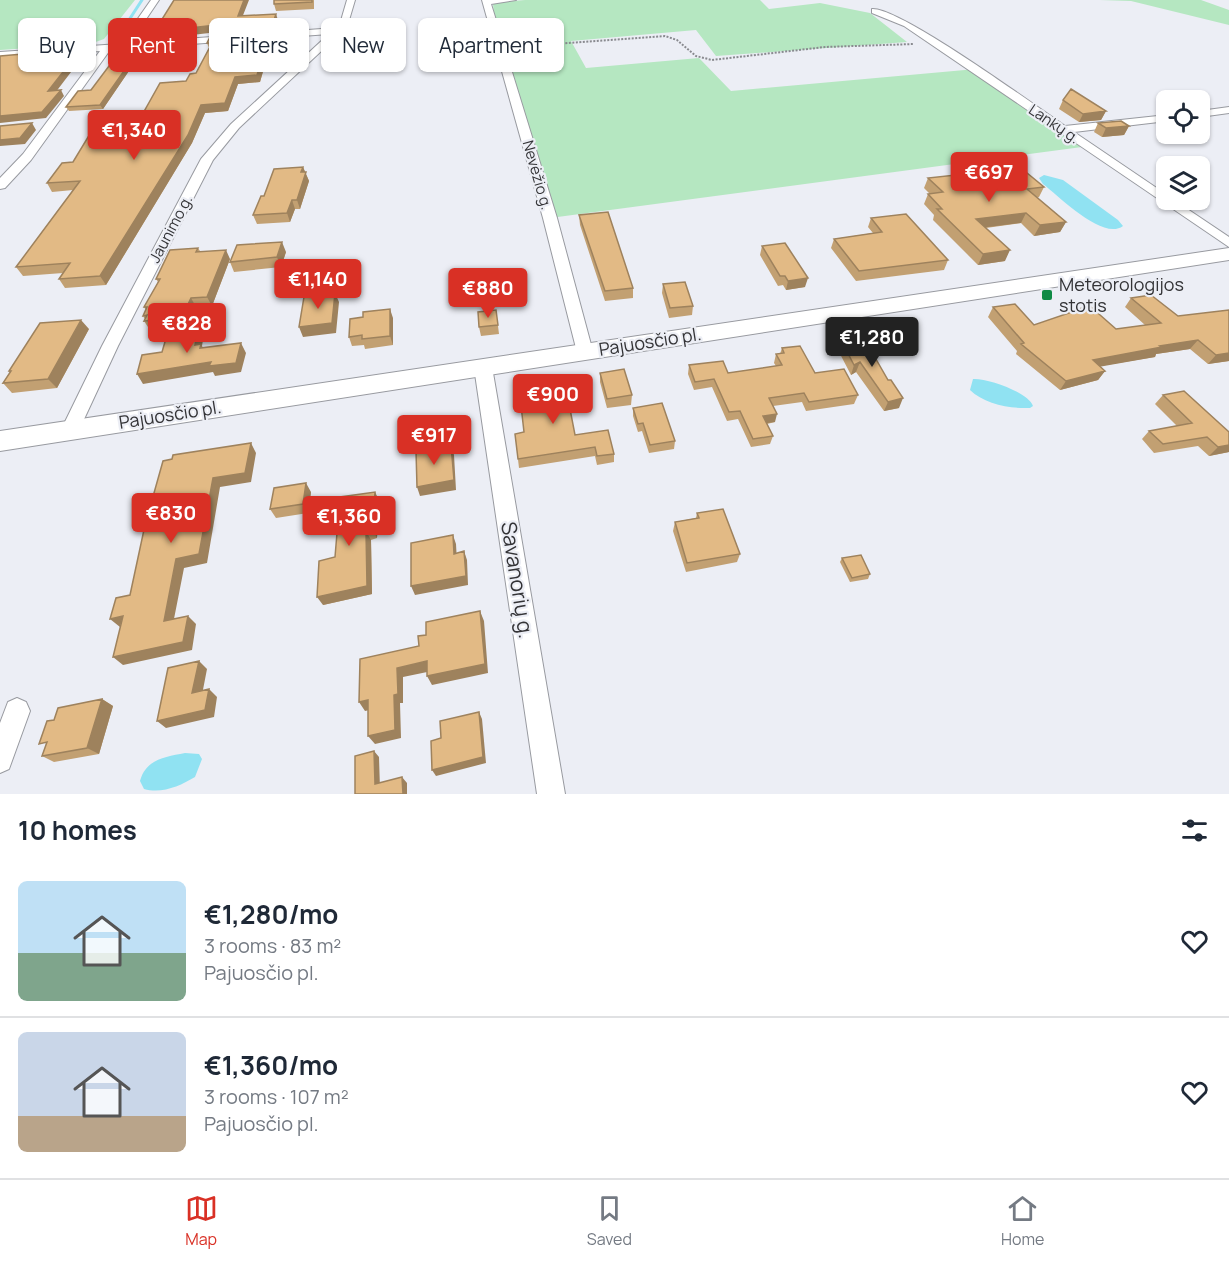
<!DOCTYPE html>
<meta charset="utf-8">
<style>
:root{--surface:#fff;--page:#f2f2f3;--text:#1f2937;--muted:#747a83;--line:#e0e1e3;--accent:#d93025}
body{margin:0;font-family:Manrope,sans-serif;background:var(--page);color:var(--text);height:100vh;display:flex;flex-direction:column;font-size:22px;white-space:nowrap}
*{box-sizing:border-box;margin:0}
p{font-size:20px;color:var(--muted)}
.icon{flex:none;width:33px;height:33px;fill:none;stroke:currentColor;stroke-width:2;stroke-linecap:round;stroke-linejoin:round}
.map{position:relative;height:794px;overflow:hidden}
.sheet{display:flex;flex-direction:column;background:var(--surface);flex:1}
.sheet>*{flex:none}
.guide{position:absolute;left:18px;top:18px;width:600px;height:54px;display:flex;gap:12px}
.controls{position:absolute;left:1156px;top:90px;display:grid;gap:12px}
.controls a{display:grid;place-items:center;width:54px;height:54px;border-radius:9px;background:var(--surface);box-shadow:0 2px 4px #0004;font-size:30px}
.price{position:absolute;translate:-50% -51px;padding:0 14px;border-radius:6px;background:var(--accent);color:#fff;font-size:20px;line-height:39px;filter:drop-shadow(0 2px 3px #0008)}
.price::after{content:'';position:absolute;left:50%;top:36px;width:18px;height:14px;margin-left:-9px;background:inherit;clip-path:polygon(0 0,100% 0,50% 100%)}
.price.active{background:#222;color:#fff}
ul{padding:0;list-style:none}
li{display:flex;align-items:center;gap:18px;height:150px;padding:0 18px}
li+li{border-top:2px solid var(--line)}
li span{display:grid;place-items:center;flex:none;width:168px;height:120px;border-radius:9px;color:#555}
li>.icon{margin-inline-start:auto}
span .icon{width:72px;height:72px;fill:#fffc;stroke-width:1}
li b{font-size:26px}
h2{display:flex;justify-content:space-between;align-items:center;height:72px;padding:0 18px;font-size:26px}
.pill{padding:0 21px;border-radius:9px;background:var(--surface);box-shadow:0 2px 4px #0004;font-size:21px;line-height:54px}
.pill.active{background:var(--accent);color:#fff}
.dock{display:flex;justify-content:space-around;align-items:center;height:84px;border-top:2px solid var(--line);background:var(--surface);font-size:16px;color:var(--muted)}
.dock a{display:grid;justify-items:center;gap:3px}
.dock .active{color:var(--accent)}
.map>svg:first-child{display:block}
.green{fill:#b5e7c1}
.water{fill:#90e2f2}
.lines{fill:none;stroke-linecap:round;stroke-linejoin:round}
.stream{stroke:#90e2f2;stroke-width:3}
.minor-casing{stroke:#989aa0;stroke-width:2}
.secondary-casing{stroke:#989aa0;stroke-width:2}
.path{stroke:#898a8f;stroke-width:2;stroke-dasharray:2 1.5;stroke-linecap:butt}
.minor{fill:#fff;fill-rule:evenodd}
.secondary{fill:#fff;fill-rule:evenodd}
.wall{fill:#c2a072}
.shaded-wall{fill:#9e825d}
.building{fill:#e2ba85;stroke:#9e825d;stroke-width:1.5}
.poi-dot{fill:#0f8a45;stroke:#eceef5;stroke-width:2}
.labels{text-anchor:middle;stroke-width:4.5;stroke-linejoin:round;paint-order:stroke}
.far-street-label{font-size:15px;fill:#333336;stroke:#eceef5}
.poi-label{font-size:18px;fill:#333336;stroke:#eceef5;text-anchor:start}
.street-label{font-size:18px;fill:#333336;stroke:#eceef5}
.near-street-label{font-size:21px;fill:#333336;stroke:#eceef5}
</style>
<div class="map">
<svg width="1229" height="794" viewBox="0 0 1229 794">
<rect width="100%" height="100%" fill="#eceef5"/>
<path class="green" d="M0,0H135L104,39L90,44L0,50Z
M525,0H760L769,9L820,3L870,13L907,42L716,56L696,30L571,41L586,68L699,58L731,91L976,69L1082,147L550,218L499,48L504,45L494,17L493,3Z
M1100,0H1201L1229,10V25L1131,1Z"/>
<path class="water" d="M1044,175L1063,180L1118,220L1123,226C1103,241 1060,197 1043,184L1039,178Z
M973,379C987,378 1028,392 1033,406L1030,408C1011,409 984,404 970,390Z
M185,753L199,754L202,759L195,777C180,786 162,794 144,789L140,781C146,759 165,757 185,753Z"/>
<g class="lines">
<path class="stream" d="M114,43L142,0"/>
<defs>
<path id="minor" d="M151,0H159L130,43L335,28L340,24L347,0H355L347,27L239,128L213,160L118,346L79,430L77,435L70,437L63,435L61,430L102,346L201,159L231,124L329,34L110,50L31,160L5,188L0,189V178L23,154L100,51L0,58V52L120,44Z
M482,0H516L491,4L557,218L593,352L591,356H579L577,352L543,218Z
M872,9C900,7 1034,105 1065,126L1167,115V121L1074,132L1167,195V200H1174L1229,237V247L904,26L872,13Z
M1229,107V113L1200,117V111Z
M483,361L489,363L492,367L565,794H537L474,367L477,363Z
M17,698L26,702L30,711L9,769L0,773V723L8,702Z"/>
<path id="secondary" d="M1229,248V260L0,451V431Z"/>
</defs>
<use href="#minor" class="minor-casing"/>
<use href="#secondary" class="secondary-casing"/>
<path class="path" d="M513,47L665,36L677,40L696,56L712,60L825,47L914,44"/>
<use href="#minor" class="minor"/>
<use href="#secondary" class="secondary"/>
</g>
<path class="wall" d="M314,0V9L276,11L274,4Z
M270,33L272,40L260,82L238,84L228,111L205,113L192,143L106,285L65,288L59,279L63,273L23,276L16,267L73,190L52,192L47,183L73,162L142,115L196,73L209,48L207,43Z
M177,47L169,61L143,63L139,55Z
M131,61L133,65L103,109L69,111L66,107Z
M1063,100L1106,111L1101,120L1079,122L1059,109Z
M1098,123L1129,126L1124,135L1102,137L1094,132Z
M303,167L309,181L300,209H295L290,222L257,224L253,215L264,196Z
M928,178L1044,187L1039,197L1037,198L1066,222L1060,232L1034,236L1021,223L986,228L1005,261L978,265L933,220L934,215L924,204L928,194H930L924,188Z
M579,215L633,288V298L605,301L580,225Z
M871,218L948,260L944,270L856,281L831,248L834,239L873,233L868,227Z
M762,246L805,287L786,290L783,285L778,286L760,255Z
M198,248L200,251L230,259L212,306L196,307L188,327L150,330L144,321L145,319L143,316L146,310L144,307L158,282L156,279Z
M286,252L281,267L234,272L230,262Z
M663,284L693,306L692,315L669,318L662,293Z
M1151,295L1229,361L1208,364L1190,349L1156,354L1155,357L1100,366L1105,371L1098,380L1060,390L1016,354L1017,351L988,317L993,307L1034,325L1067,314L1070,310L1116,329L1145,325L1125,307L1131,298Z
M496,310L499,334L481,336L479,327Z
M363,317L393,318V345L365,349L364,345L352,346L349,337Z
M89,329L57,388L12,393L3,383L10,372L9,371Z
M842,342L888,380L899,408L884,411L856,372L851,375L839,352Z
M782,348L815,373L858,395L854,404L806,411L802,402L773,406L775,422L767,424L773,436L770,444L751,447L738,419L727,421L712,387L694,390L688,374L689,365L728,373L776,366L774,363L776,354H780Z
M600,373L632,395L631,405L607,408L600,382Z
M1163,395L1229,432V452L1209,456L1198,446L1154,453L1142,439L1149,431L1177,426L1155,404Z
M633,408L675,441L674,449L649,453L642,431L638,432L633,416Z
M524,432L575,435L614,454V462L597,465L595,456L519,468L515,434Z
M311,492L308,513L276,518L270,509Z
M375,492L379,501L377,538L371,540L372,594L323,605L335,557Z
M697,513L740,554L737,562L686,572L673,531L675,522L696,518Z
M842,558L870,574L868,579L850,582L840,562Z
M102,699L113,706L99,754L54,762L42,756L54,720Z"/>
<path class="shaded-wall" d="M244,0H249L240,23L238,16Z
M276,14L278,20L275,30L218,34V32L157,39L154,32Z
M270,33L272,40L260,82L238,84L228,111L205,113L192,143L106,285L100,276L201,105L235,77Z
M174,40L177,47L169,61L165,53Z
M81,49L84,55L52,97L48,91Z
M131,61L133,65L103,109L100,105Z
M61,90L64,96L46,118L0,123V116Z
M1106,111L1101,120L1079,122L1083,114Z
M32,123L36,130L25,144L0,146V140Z
M1129,126L1124,135L1102,137L1106,128Z
M303,167L309,181L300,209L297,200L301,172Z
M292,200L295,209L290,222L287,213Z
M1026,213L1021,223L972,229L976,219Z
M1066,222L1060,232L1034,236L1040,225Z
M282,242L286,252L281,267L277,257Z
M226,250L230,259L212,306L207,297Z
M1010,250L1005,261L978,265L983,254Z
M808,278L805,287L786,290L788,281Z
M335,293L339,302L336,333L303,337L299,327Z
M191,298L196,307L188,327L182,317Z
M390,309L393,318V345L390,336Z
M81,320L89,329L57,388L48,379Z
M198,330L203,340L202,346L206,353L195,345Z
M1198,340L1190,349L1156,354L1155,357L1087,369L1093,360L1160,346Z
M241,343L246,353L241,372L215,376L213,372L143,384L137,374Z
M1229,353V361L1208,364L1216,355Z
M860,362L856,372L851,375L854,365Z
M1105,371L1098,380L1060,390L1066,381Z
M903,398L899,408L884,411L888,402Z
M777,414L775,422L761,424L763,416Z
M251,443L256,453L251,482L220,487L207,563L184,568L172,629L164,621L176,559L213,478Z
M451,445L454,455L456,490L420,496L417,487Z
M1229,445V452L1209,456L1218,447Z
M306,483L311,492L308,513L303,504Z
M375,492L379,501L377,538L373,530Z
M366,531L371,540L372,594L323,605L317,597Z
M453,535L456,544L457,562L454,554Z
M464,551L467,560L468,585L415,595L411,586Z
M480,611L484,621L488,673L432,685L427,676Z
M123,616L120,627L110,619Z
M188,616L196,624L192,650L123,665L113,657Z
M199,661L207,669L201,700L192,693Z
M427,661L432,671L403,677V703H400L401,738L375,744L368,736L394,695L397,668Z
M209,689L217,697L214,717L166,728L157,721Z
M102,699L113,706L99,754L87,748Z
M368,700L374,709L365,711L359,702Z
M479,712L482,719L486,763L436,776L432,770Z
M374,751L379,757L380,789L375,784Z
M402,777L407,783V794H403Z"/>
<path class="building" d="M174,0H244L238,16L276,14L273,23L216,27L217,25L154,32Z
M274,0H312V2L274,4Z
M270,33L257,75L235,77L225,103L201,105L188,135L100,276L59,279L70,263L16,267L80,181L47,183L62,163L73,162L99,119L142,115L160,83L186,81L190,74L196,73L212,43H207L210,37Z
M174,40L165,53L139,55L147,41Z
M81,49L48,91L61,90L42,112L0,116V56Z
M131,61L100,105L66,107L78,91L91,90L112,62Z
M1071,89L1106,111L1083,114L1063,100Z
M1121,121L1129,126L1106,128L1098,123Z
M32,123L20,138L0,140V126Z
M303,167L301,172H306L297,200H292L287,213L253,215L261,196H264L274,169Z
M1021,168L1044,187L1027,189L1066,222L1040,225L1026,213L976,219L1010,250L983,254L937,209H942L928,194L943,192L928,178Z
M608,212L633,288L605,291L579,215Z
M906,214L948,260L859,271L834,239L882,232L871,218Z
M282,242L277,257L230,262L237,245Z
M785,243L808,278L788,281L785,276H780L762,246Z
M198,248L196,252L226,250L207,297L191,298L182,317L144,321L147,315L143,316L147,307H144L160,279H156L170,250Z
M685,282L693,306L670,308L663,284Z
M335,293L332,323L299,327L304,297Z
M1151,295L1178,316L1229,310V353L1216,355L1198,340L1160,346L1162,347L1093,360L1105,371L1066,381L1021,344L1024,343L993,307L1015,304L1034,325L1072,312L1070,310L1091,307L1116,329L1161,323L1131,298Z
M390,309V336L362,339V335L349,337L350,319L363,317V312Z
M496,310L498,325L479,327L478,312Z
M81,320L48,379L3,383L11,371H9L40,323Z
M198,330L195,345L201,344L200,348L241,343L236,363L209,366L211,362L137,374L142,355L162,352L167,335Z
M865,340L888,380H891L903,398L888,402L860,362L854,365L842,342Z
M800,346L815,373L844,369L858,395L809,402L804,393L769,398L777,414L763,416L773,436L753,439L740,411L729,412L714,379L695,382L689,365L723,361L728,373L782,365L776,354L784,353L782,348Z
M624,369L632,395L607,399L600,373Z
M565,383L575,435L608,430L614,454L597,456L595,447L518,459L515,434L524,432L519,388Z
M1184,391L1229,432V445L1218,447L1207,437L1163,444L1149,431L1192,423L1163,395Z
M662,403L675,441L650,445L643,423L638,424L633,408Z
M251,443L245,473L213,478L199,554L176,559L164,621L188,616L183,642L113,657L123,616L110,619L116,598L130,595L145,525L163,461L172,459L173,455Z
M451,445L454,480L417,487L416,451Z
M306,483L303,504L270,509L274,488Z
M375,492L373,530L366,531L367,586L317,597L319,561L335,557L340,497Z
M723,509L740,554L687,563L675,522L699,518L697,513Z
M453,535L454,554L464,551L466,576L411,586V543Z
M861,555L870,574L852,578L842,558Z
M480,611L485,664L427,676V661L397,668L398,694L394,695L395,730L368,736V700L359,702L360,659L419,646L418,636L426,635V622Z
M199,661L192,693L209,689L205,710L157,721L168,668Z
M102,699L87,748L42,756L47,742L39,744L47,721L54,720L58,708Z
M479,712L483,757L432,770L431,741L441,738L440,721Z
M374,751L375,784L402,777L403,794H355V756Z"/>
<rect class="poi-dot" x="1041" y="289" width="12" height="12" rx="3"/>
<g class="labels">
<g class="far-street-label">
<text transform="translate(1054 124) rotate(34)" y="5">Lankų g.</text>
<text transform="translate(537 175) rotate(74)" y="5">Nevėžio g.</text>
<text transform="translate(171 229) rotate(-62)" y="5">Jaunimo g.</text>
</g>
<g class="poi-label">
<text x="1059" y="291">Meteorologijos<tspan x="1059" dy="21">stotis</tspan></text>
</g>
<g class="street-label">
<text transform="translate(650 342) rotate(-9)" y="6">Pajuosčio pl.</text>
<text transform="translate(170 415) rotate(-9)" y="6">Pajuosčio pl.</text>
</g>
<g class="near-street-label">
<text transform="translate(517 580) rotate(81)" y="7">Savanorių g.</text>
</g>
</g>
</svg>
<div class="controls">
<a><svg class="icon" aria-label="locate" viewBox="0 0 24 24"><circle cx="12" cy="12" r="6"/><path d="M12 2v4M12 18v4M2 12h4M18 12h4"/></svg></a>
<a><svg class="icon" aria-label="layers" viewBox="0 0 24 24"><path d="M12 4l9 5-9 5-9-5zM3 14l9 5 9-5"/></svg></a>
</div>
<b class="price" style="left:134px;top:161px">€1,340</b>
<b class="price" style="left:989px;top:203px">€697</b>
<b class="price" style="left:318px;top:310px">€1,140</b>
<b class="price" style="left:488px;top:319px">€880</b>
<b class="price" style="left:187px;top:354px">€828</b>
<b class="price active" style="left:872px;top:368px">€1,280</b>
<b class="price" style="left:553px;top:425px">€900</b>
<b class="price" style="left:434px;top:466px">€917</b>
<b class="price" style="left:171px;top:544px">€830</b>
<b class="price" style="left:349px;top:547px">€1,360</b>
<div class="guide">
<a class="pill">Buy</a>
<a class="pill active">Rent</a>
<a class="pill">Filters</a>
<a class="pill">New</a>
<a class="pill">Apartment</a>
</div>
</div>
<section class="sheet">
<h2>10 homes<svg class="icon" aria-label="filters" viewBox="0 0 24 24"><path d="M4 7h16M4 17h16"/><circle cx="9" cy="7" r="2"/><circle cx="15" cy="17" r="2"/></svg></h2>
<ul>
<li><span style="background:linear-gradient(#bfe0f5 60%,#7fa58c 0)"><svg class="icon" aria-label="home" viewBox="0 0 24 24"><path d="M3 11l9-7 9 7M6 9v11h12V9"/></svg></span><div><b>€1,280/mo</b><p>3 rooms · 83 m²</p><p>Pajuosčio pl.</p></div><svg class="icon" aria-label="heart" viewBox="0 0 24 24"><path d="M12 20l-8-8c-3-5 5-10 8-4 3-6 11-1 8 4z"/></svg></li>
<li><span style="background:linear-gradient(#c9d6e8 70%,#b9a48a 0)"><svg class="icon" aria-label="home" viewBox="0 0 24 24"><path d="M3 11l9-7 9 7M6 9v11h12V9"/></svg></span><div><b>€1,360/mo</b><p>3 rooms · 107 m²</p><p>Pajuosčio pl.</p></div><svg class="icon" aria-label="heart" viewBox="0 0 24 24"><path d="M12 20l-8-8c-3-5 5-10 8-4 3-6 11-1 8 4z"/></svg></li>
</ul>
</section>
<nav class="dock">
<a class="active"><svg class="icon" aria-label="map" viewBox="0 0 24 24"><path d="M3 6l6-2 6 2 6-2v14l-6 2-6-2-6 2zM9 4v14M15 6v14"/></svg>Map</a>
<a><svg class="icon" aria-label="saved" viewBox="0 0 24 24"><path d="M7 4h10v16l-5-4-5 4z"/></svg>Saved</a>
<a><svg class="icon" aria-label="home" viewBox="0 0 24 24"><path d="M3 11l9-7 9 7M6 9v11h12V9"/></svg>Home</a>
</nav>
